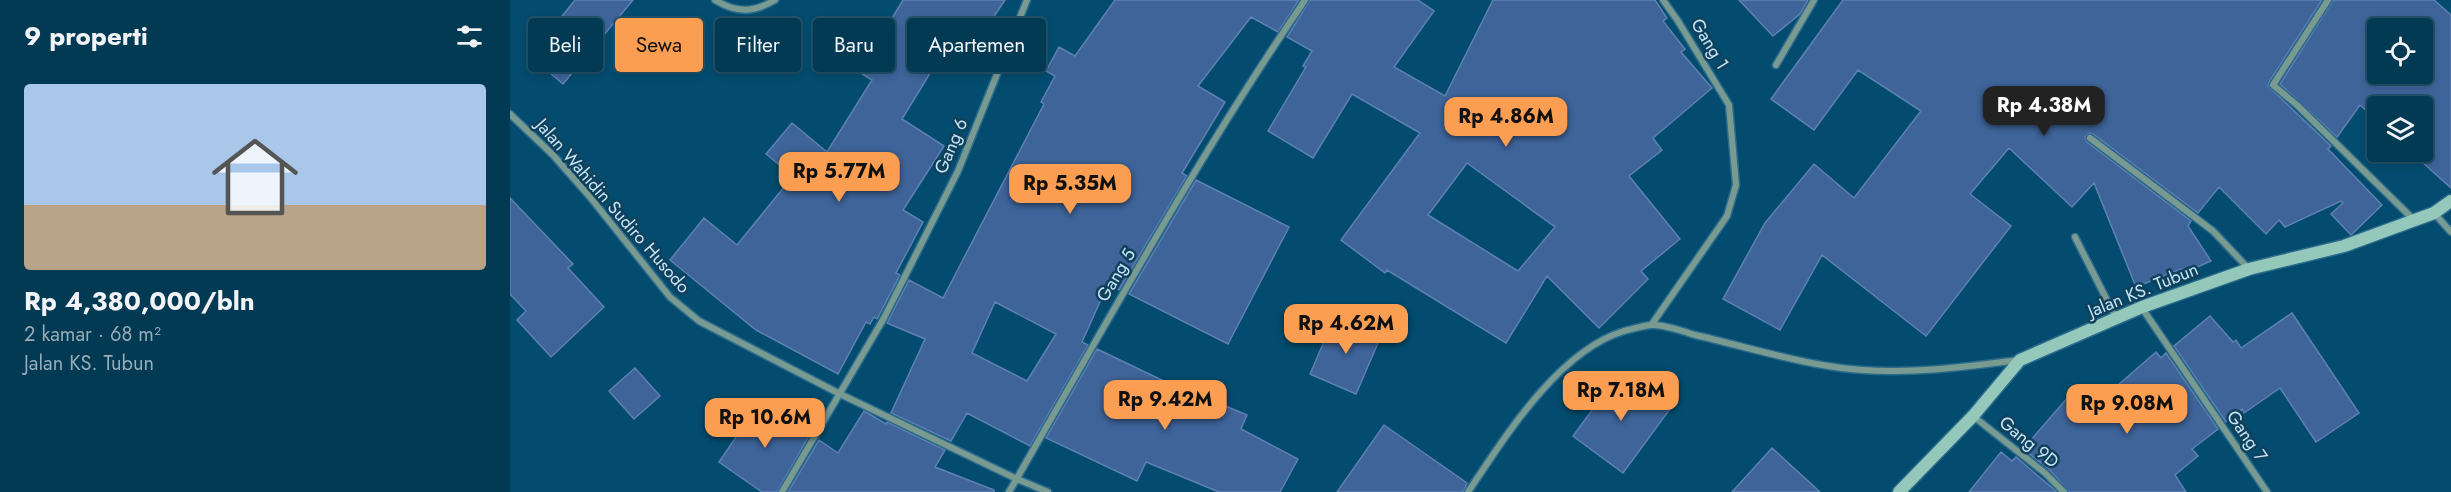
<!DOCTYPE html>
<html lang="id">
<meta charset="utf-8">
<style>
:root{--surface:#023953;--page:#10445d;--text:#f1f3f6;--muted:#96acb8;--line:#23536a;--accent:#fb9e52}
body{margin:0;font-family:Jost,sans-serif;background:var(--page);color:var(--text);height:100vh;display:flex;flex-direction:column;font-size:22px;white-space:nowrap}
*{box-sizing:border-box;margin:0}
p{font-size:20px;color:var(--muted)}
.icon{flex:none;width:33px;height:33px;fill:none;stroke:currentColor;stroke-width:2;stroke-linecap:round;stroke-linejoin:round}
.map{position:relative;flex:1;overflow:hidden}
.side{display:flex;flex-direction:column;background:var(--surface);width:510px}
.side>*{flex:none}
.top-card{position:absolute;left:18px;top:18px;width:570px;height:54px;display:flex;gap:12px}
.buttons{position:absolute;left:1857px;top:18px;display:grid;gap:12px}
.buttons a{display:grid;place-items:center;width:66px;height:66px;border-radius:6px;background:var(--surface);box-shadow:0 3px 9px #0003,0 0 0 2px var(--line);font-size:30px}
.price{position:absolute;translate:-50% -51px;padding:0 14px;border-radius:12px;background:var(--accent);color:#111;font-size:20px;line-height:39px;filter:drop-shadow(0 2px 3px #0008)}
.price::after{content:'';position:absolute;left:50%;top:36px;width:18px;height:14px;margin-left:-9px;background:inherit;clip-path:polygon(0 0,100% 0,50% 100%)}
.price.active{background:#222;color:#fff}
ul{padding:0;list-style:none}
li{display:grid;align-content:center;gap:12px;height:318px;padding:0 24px}
li+li{border-top:2px solid var(--line)}
li span{display:grid;place-items:center;height:186px;border-radius:6px;color:#555}
li>.icon{margin-inline-start:auto}
span .icon{width:108px;height:108px;fill:#fffc;stroke-width:1}
li b{font-size:26px}
h2{display:flex;justify-content:space-between;align-items:center;height:72px;padding:0 24px;font-size:26px}
.tag{padding:0 21px;border-radius:6px;background:var(--surface);box-shadow:0 3px 9px #0003,0 0 0 2px var(--line);font-size:21px;line-height:54px}
.tag.active{background:var(--accent);color:#111}
main{display:flex;flex:1;min-height:0}
.map>svg:first-child{display:block}
.building{fill:#3e649a;stroke:#5f81b2;stroke-width:1.5;fill-rule:evenodd}
.lines{fill:none;stroke-linecap:round;stroke-linejoin:round}
.street-casing{stroke:#2a6a8b;stroke-width:9}
.secondary-casing{stroke:#2a6a8b;stroke-width:15}
.street{stroke:#799a91;stroke-width:6}
.secondary{stroke:#93c8ba;stroke-width:12}
.labels{text-anchor:middle;stroke-width:5;stroke-linejoin:round;paint-order:stroke}
.street-label{font-size:18px;fill:#c6e4f9;stroke:#10415b}
</style>
<main>
<section class="side">
<h2>9 properti<svg class="icon" aria-label="filters" viewBox="0 0 24 24"><path d="M4 7h16M4 17h16"/><circle cx="9" cy="7" r="2"/><circle cx="15" cy="17" r="2"/></svg></h2>
<ul>
<li><span style="background:linear-gradient(#a9c7e8 65%,#b9a48a 0)"><svg class="icon" aria-label="home" viewBox="0 0 24 24"><path d="M3 11l9-7 9 7M6 9v11h12V9"/></svg></span><div><b>Rp 4,380,000/bln</b><p>2 kamar · 68 m²</p><p>Jalan KS. Tubun</p></div></li>
</ul>
</section>
<div class="map">
<svg width="1941" height="492" viewBox="0 0 1941 492">
<rect width="100%" height="100%" fill="#034c6f"/>
<path class="building" d="M65,0H123L53,84L20,56Z
M393,0H495L469,39L449,26L392,119L434,146L393,210L413,222L386,273L390,275L367,319L364,317L360,324L356,322L328,374L246,330L160,260L194,218L227,245L283,176L256,154L282,123L317,152L362,80L349,72Z
M605,0H789L768,32L741,17L688,86L715,102L672,173L677,176L609,290L598,284L572,342L578,345L520,446L457,413L441,441L381,413L415,339L377,323L399,280L433,298L534,104L531,102L545,76L536,71L549,47L565,56ZM485,302L546,334L517,381L462,353Z
M800,0H908L924,11L884,67L935,96L983,0H1145L1157,18L1153,21L1175,49L1171,52L1202,88L1143,138L1152,150L1119,176L1170,239L1131,271L1138,279L1089,328L1037,276L996,343L877,270L875,273L831,240L910,133L842,94L803,158L758,131L796,67L793,66L802,51L777,37ZM957,163L1045,227L1008,271L918,215Z
M1229,0H1298L1290,14L1263,36Z
M1333,0H1812L1759,82L1758,86L1821,146L1818,149L1872,205L1841,235L1821,214L1833,203L1831,201L1775,227L1769,220L1756,234L1709,187L1688,213L1583,134L1579,133L1575,137L1577,142L1681,221L1678,226L1701,261L1683,269H1671L1626,287L1584,183L1562,207L1499,148L1460,194L1501,226L1416,336L1312,255L1270,330L1213,299L1255,223L1304,164L1344,198L1411,111L1348,70L1304,130L1261,99Z
M1823,0H1924L1941,15V188L1901,152H1912V106H1868V121L1850,105L1827,137L1770,84ZM1868,28H1912V74H1868Z
M686,180L779,227L718,344L619,294Z
M0,198L63,264L58,268L94,307L41,357L7,320L16,311L0,294Z
M1782,313L1849,413L1806,442L1770,388L1734,413L1732,409L1716,422L1664,346L1700,316L1723,342L1726,340L1731,348Z
M825,316L871,336L846,394L800,374Z
M587,349L683,395L684,393L737,415L731,429L788,459L770,492H709L636,462L627,481L536,438Z
M1646,352L1651,358L1656,353L1708,429L1682,449L1688,456L1665,475L1676,492H1559L1539,469L1513,449L1559,396L1577,412Z
M125,368L150,396L124,419L99,391Z
M1110,372L1160,409L1113,473L1063,436Z
M251,400L300,434L267,492H252L209,462Z
M354,411L376,424L377,422L435,450L425,467L484,490V492H278L309,440L328,453Z
M874,425L957,483L953,492H827Z
M1262,448L1310,492H1222Z
M1491,452L1502,461L1506,457L1547,492H1459Z"/>
<g class="lines">
<defs>
<path id="street" d="M205,0C226,13 243,13 265,0
M1818,0L1763,85L1787,105L1904,220
M1266,65L1304,0
M0,114L43,155L80,197L160,297L189,321L330,394L507,479L538,492
M1580,138L1703,231L1739,269
M1924,213L1941,232
M1565,237L1606,318
M1632,308L1757,492
M1142,324L1217,216L1226,185L1219,105L1168,21L1153,0
M1463,416L1535,473L1554,492
M272,492L374,318L448,171L517,0
M499,492C595,326 687,158 795,0
M958,492C995,437 1048,351 1114,331C1122,329 1132,326 1141,325C1154,324 1172,331 1185,335C1229,345 1274,359 1318,366C1382,377 1446,368 1509,360"/>
<path id="secondary" d="M1389,492L1463,416L1510,360L1632,307L1739,269L1834,246L1924,213L1941,201"/>
</defs>
<use href="#street" class="street-casing"/>
<use href="#secondary" class="secondary-casing"/>
<use href="#street" class="street"/>
<use href="#secondary" class="secondary"/>
</g>
<g class="labels">
<g class="street-label">
<text transform="translate(1200 44) rotate(59)" y="6">Gang 1</text>
<text transform="translate(441 146) rotate(-67)" y="6">Gang 6</text>
<text transform="translate(103 206) rotate(49)" y="6">Jalan Wahidin Sudiro Husodo</text>
<text transform="translate(606 275) rotate(-59)" y="6">Gang 5</text>
<text transform="translate(1633 290) rotate(-22)" y="6">Jalan KS. Tubun</text>
<text transform="translate(1737 436) rotate(56)" y="6">Gang 7</text>
<text transform="translate(1519 442) rotate(39)" y="6">Gang 9D</text>
</g>
</g>
</svg>
<div class="buttons">
<a><svg class="icon" aria-label="locate" viewBox="0 0 24 24"><circle cx="12" cy="12" r="6"/><path d="M12 2v4M12 18v4M2 12h4M18 12h4"/></svg></a>
<a><svg class="icon" aria-label="layers" viewBox="0 0 24 24"><path d="M12 4l9 5-9 5-9-5zM3 14l9 5 9-5"/></svg></a>
</div>
<b class="price active" style="left:1534px;top:137px">Rp 4.38M</b>
<b class="price" style="left:996px;top:148px">Rp 4.86M</b>
<b class="price" style="left:329px;top:203px">Rp 5.77M</b>
<b class="price" style="left:560px;top:215px">Rp 5.35M</b>
<b class="price" style="left:836px;top:355px">Rp 4.62M</b>
<b class="price" style="left:1111px;top:422px">Rp 7.18M</b>
<b class="price" style="left:655px;top:431px">Rp 9.42M</b>
<b class="price" style="left:1617px;top:435px">Rp 9.08M</b>
<b class="price" style="left:255px;top:449px">Rp 10.6M</b>
<div class="top-card">
<a class="tag">Beli</a>
<a class="tag active">Sewa</a>
<a class="tag">Filter</a>
<a class="tag">Baru</a>
<a class="tag">Apartemen</a>
</div>
</div>
</main>
